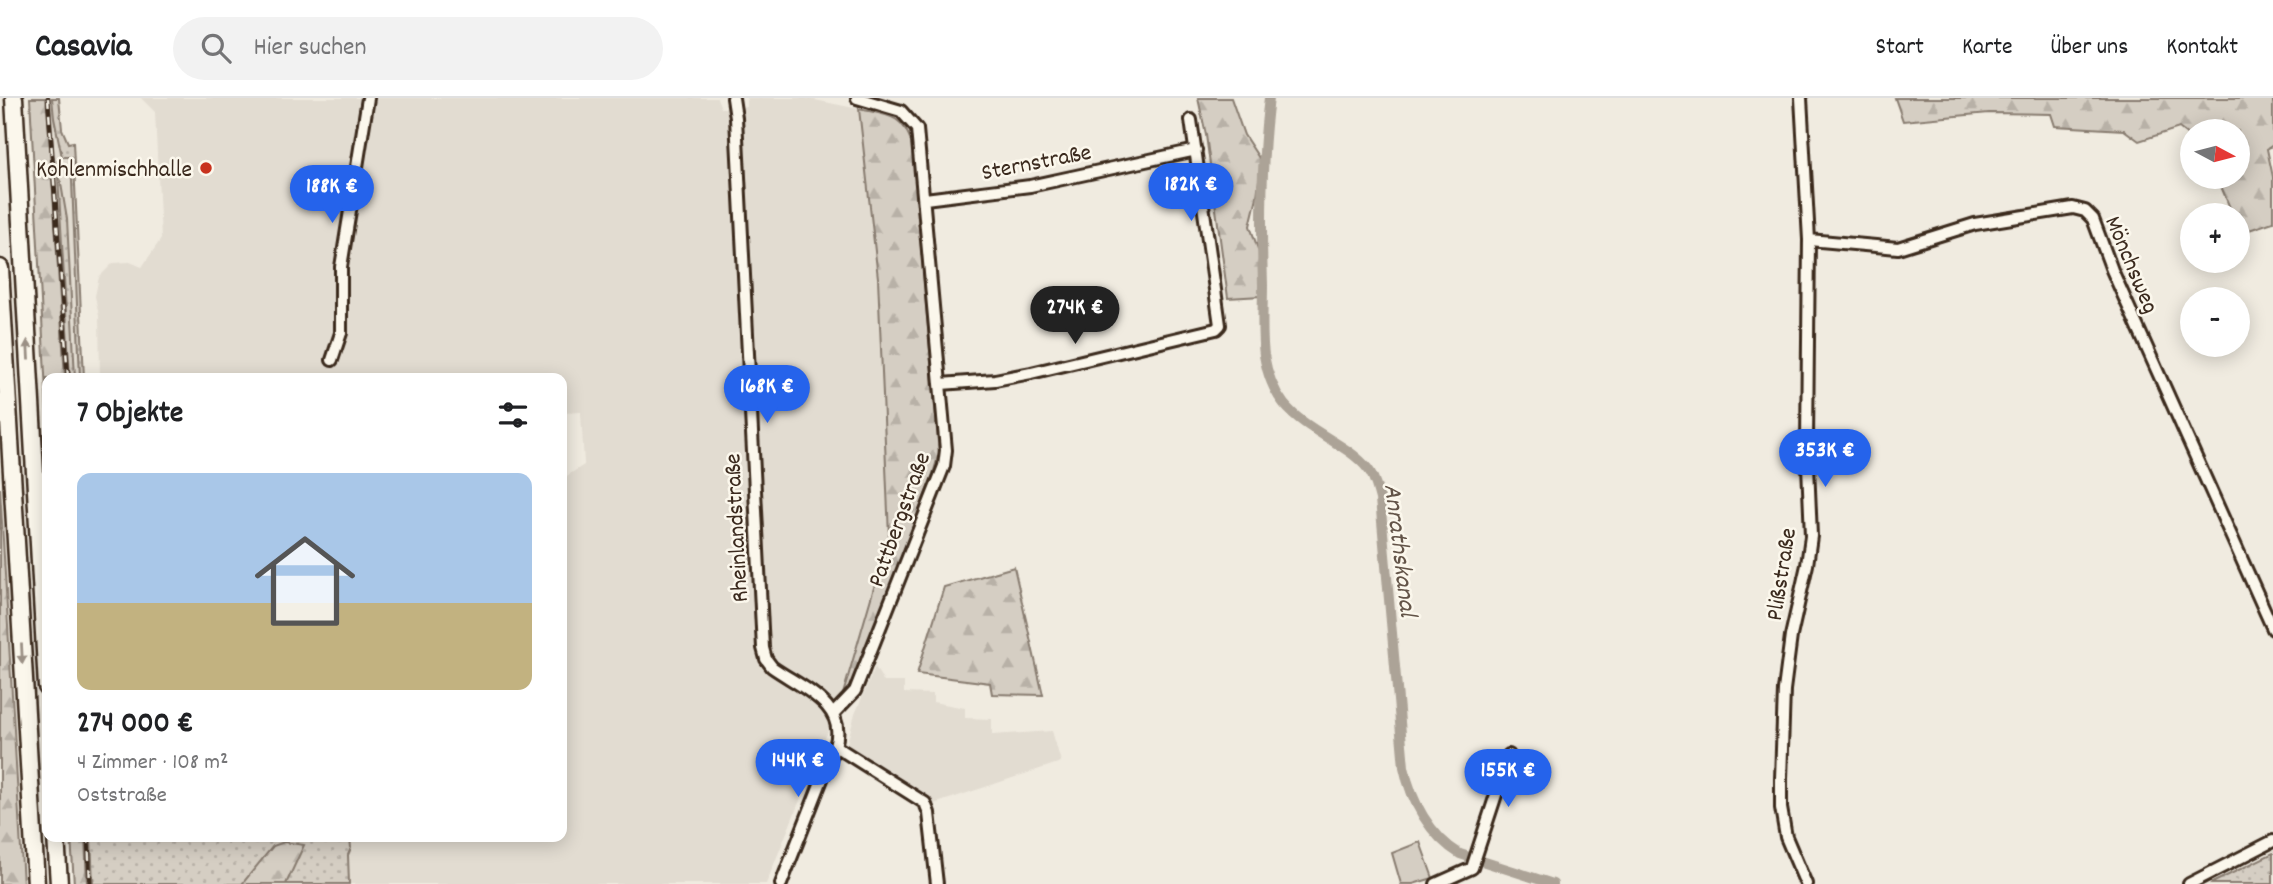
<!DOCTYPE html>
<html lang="de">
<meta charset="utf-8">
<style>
:root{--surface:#fff;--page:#f2f2f2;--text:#202124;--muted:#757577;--line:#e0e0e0;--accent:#2563eb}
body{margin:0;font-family:Dekko,sans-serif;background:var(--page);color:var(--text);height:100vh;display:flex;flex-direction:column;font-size:26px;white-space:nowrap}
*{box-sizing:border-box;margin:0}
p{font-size:23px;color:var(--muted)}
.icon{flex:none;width:38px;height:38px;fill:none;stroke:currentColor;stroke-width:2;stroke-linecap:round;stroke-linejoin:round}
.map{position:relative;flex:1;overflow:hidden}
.drawer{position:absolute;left:42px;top:275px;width:525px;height:469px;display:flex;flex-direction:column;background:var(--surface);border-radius:14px;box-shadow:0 4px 18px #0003}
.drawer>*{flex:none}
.needle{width:46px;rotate:97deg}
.buttons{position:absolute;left:2180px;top:21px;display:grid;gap:14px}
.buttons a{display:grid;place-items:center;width:70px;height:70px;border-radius:50%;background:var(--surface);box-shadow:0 4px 18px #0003;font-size:35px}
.price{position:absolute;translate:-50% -60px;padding:0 16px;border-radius:24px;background:var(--accent);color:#fff;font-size:23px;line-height:46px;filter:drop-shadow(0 2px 4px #0008)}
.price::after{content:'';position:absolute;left:50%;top:42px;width:21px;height:16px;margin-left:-10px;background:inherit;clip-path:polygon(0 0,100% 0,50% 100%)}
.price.current{background:#222;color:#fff}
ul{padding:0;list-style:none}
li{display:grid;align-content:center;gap:14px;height:371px;padding:0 35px}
li span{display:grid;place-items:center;height:217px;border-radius:14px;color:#555}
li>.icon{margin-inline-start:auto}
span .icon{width:126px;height:126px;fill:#fffc;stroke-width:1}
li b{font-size:30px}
h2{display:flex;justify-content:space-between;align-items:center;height:84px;padding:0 35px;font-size:30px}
header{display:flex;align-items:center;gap:42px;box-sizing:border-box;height:98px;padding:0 35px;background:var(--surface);border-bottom:2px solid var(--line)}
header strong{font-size:33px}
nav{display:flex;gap:38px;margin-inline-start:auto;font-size:24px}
.search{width:490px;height:63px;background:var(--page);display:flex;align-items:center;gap:18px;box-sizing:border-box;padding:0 24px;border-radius:38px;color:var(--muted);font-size:26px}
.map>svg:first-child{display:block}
.built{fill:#e2dcd1}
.grass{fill:url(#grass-dots);stroke:#887c70;stroke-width:2}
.forest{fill:url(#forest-firs);stroke:#887c70;stroke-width:2}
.park{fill:#d5cec3;stroke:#887c70;stroke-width:2}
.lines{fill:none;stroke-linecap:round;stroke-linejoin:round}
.canal{stroke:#aca397;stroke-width:10}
.minor-casing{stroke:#3b2a1e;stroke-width:16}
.highway-casing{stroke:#3b2a1e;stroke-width:21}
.minor{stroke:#fbf7ec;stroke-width:10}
.highway{stroke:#fbf7ec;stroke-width:16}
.rail-casing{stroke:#3b2a1e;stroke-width:5}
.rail{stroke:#fbf7ec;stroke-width:2.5;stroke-dasharray:8;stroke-linecap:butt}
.oneway{fill:#9b9085}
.poi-dot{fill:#c8321e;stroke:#fbf7ec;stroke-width:2.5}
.labels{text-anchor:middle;stroke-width:5;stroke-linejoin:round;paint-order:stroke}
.street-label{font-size:24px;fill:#3b2a1e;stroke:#fbf7ec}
.poi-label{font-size:24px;fill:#3b2a1e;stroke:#fbf7ec;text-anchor:end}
.water-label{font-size:26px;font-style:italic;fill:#635448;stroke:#fbf7ec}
</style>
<header>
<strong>Casavia</strong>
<div class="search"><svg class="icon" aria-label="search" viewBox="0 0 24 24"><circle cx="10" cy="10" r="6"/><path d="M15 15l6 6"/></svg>Hier suchen</div>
<nav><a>Start</a><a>Karte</a><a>Über uns</a><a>Kontakt</a></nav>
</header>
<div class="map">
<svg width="2273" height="786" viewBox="0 0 2273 786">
<defs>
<pattern id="grass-dots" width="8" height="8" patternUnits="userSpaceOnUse" patternTransform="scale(1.75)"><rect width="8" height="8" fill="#d5cec3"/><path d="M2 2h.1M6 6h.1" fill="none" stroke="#b8b1a7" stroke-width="1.8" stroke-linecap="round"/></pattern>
<pattern id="forest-firs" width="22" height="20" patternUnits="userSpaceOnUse" patternTransform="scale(1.75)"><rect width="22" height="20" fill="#d5cec3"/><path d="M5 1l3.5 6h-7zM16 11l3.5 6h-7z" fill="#b8b1a7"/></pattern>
</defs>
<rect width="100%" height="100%" fill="#f0ebe0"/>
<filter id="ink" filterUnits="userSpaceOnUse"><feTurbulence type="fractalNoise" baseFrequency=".0143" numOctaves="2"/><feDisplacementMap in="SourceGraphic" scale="14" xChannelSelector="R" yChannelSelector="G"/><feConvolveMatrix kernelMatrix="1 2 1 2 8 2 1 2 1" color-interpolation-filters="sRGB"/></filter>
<g filter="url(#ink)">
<path class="built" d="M47,0H52L54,20L71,59L80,280H75L67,121L58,70L70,280H65Z
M141,0H717L721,10L747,9V0H805L859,11L878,180L889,438L843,596L766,786H349L348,757L351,750L350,739L562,738V381L584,367L581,314L562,315V280H100L99,218L95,198L99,179L113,165L130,164L142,169L161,141L155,14Z
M875,569L884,584H904V595L933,596V604L965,610V620L992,621V637L1052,633L1061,664L934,706L846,649L855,616Z"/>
<path class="grass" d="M52,0H59L62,31L68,45L73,44L84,280H80L71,59H62L54,20Z
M57,62L67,121L75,280H70Z
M91,739H350L351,750L348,757L349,786H93Z
M2273,755V786H2210Z"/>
<path class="forest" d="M30,0H47L65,280H47V313Z
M1198,0H1231L1244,37L1261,63L1257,99L1250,128L1260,157L1261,198L1228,200L1206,37Z
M1895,0H2273V47L2267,51L2273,79V124L2246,133H2240L2238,117H2233L2217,79H2238V33H2193V41L2179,30L2139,43L2124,32L2055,28L2051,16L1989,15L1903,23Z
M859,11C887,17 904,16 912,47L939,355L933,376L852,587L843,596L889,438L878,180Z
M0,390L23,786H0Z
M1014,469L1043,597L992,596L990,585L917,576L944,489Z
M71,739H85L87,786H74Z
M284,744L304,747L286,786H242L273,748Z"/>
<path class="park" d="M1420,744L1433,780L1413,786H1401L1392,755Z"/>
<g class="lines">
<path class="canal" d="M1269,0C1261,61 1261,125 1263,187C1263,210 1261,234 1264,257C1267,275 1273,292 1284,306C1307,334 1347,345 1368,371C1375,379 1377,391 1380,401L1404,669C1411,703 1430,738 1460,756L1553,786"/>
<defs>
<path id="minor" d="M733,0L736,20L763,550L766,561L772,569C800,589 849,607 835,648L781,786
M1801,0L1809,142L1807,344L1811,438L1807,467L1791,538L1784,592L1781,681V710L1786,739L1806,786
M925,101L1030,88L1196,52
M1809,142L1898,150L1975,126L2073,110L2085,113L2093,121L2112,172L2273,531
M332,262L341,235V169L368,0
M941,286L995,282L1031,275L1216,231L1220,227L1191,22
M834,615L855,593L944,368L946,352L917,31L901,13L857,0
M835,648L925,705L929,715L937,786
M1436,786L1472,770L1509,657
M2189,786L2273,743"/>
<path id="highway" d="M14,0L47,589
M0,170L36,786
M56,738L59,786"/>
</defs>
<use href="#minor" class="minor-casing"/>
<use href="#highway" class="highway-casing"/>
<use href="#minor" class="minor"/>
<use href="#highway" class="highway"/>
<defs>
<path id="rail" d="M48,0L68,280
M88,738L90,786"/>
</defs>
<use href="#rail" class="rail-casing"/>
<use href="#rail" class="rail"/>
</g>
<defs><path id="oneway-solid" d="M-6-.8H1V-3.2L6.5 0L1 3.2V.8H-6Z" transform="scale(1.75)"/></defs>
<g class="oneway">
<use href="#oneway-solid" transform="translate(28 252) rotate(-93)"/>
<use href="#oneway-solid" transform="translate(22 556) rotate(87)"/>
</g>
</g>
<circle class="poi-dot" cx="206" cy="70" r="7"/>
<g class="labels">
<g class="street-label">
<text transform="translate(1036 63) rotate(-11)" y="8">Sternstraße</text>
<text transform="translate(2133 166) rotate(67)" y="8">Mönchsweg</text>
<text transform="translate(898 421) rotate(-70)" y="8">Pattbergstraße</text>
<text transform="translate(735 430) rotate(-93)" y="8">Rheinlandstraße</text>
<text transform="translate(1780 476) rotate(-81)" y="8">Plißstraße</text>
</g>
<g class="poi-label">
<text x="192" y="78">Kohlenmischhalle</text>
</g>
<g class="water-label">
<text transform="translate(1402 452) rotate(83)" y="9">Anrathskanal</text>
</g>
</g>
</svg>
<div class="buttons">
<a><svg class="needle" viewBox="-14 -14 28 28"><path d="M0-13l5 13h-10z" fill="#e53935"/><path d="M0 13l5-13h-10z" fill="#757577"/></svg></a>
<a>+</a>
<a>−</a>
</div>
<b class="price" style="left:1191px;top:125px">182K €</b>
<b class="price" style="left:332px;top:127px">188K €</b>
<b class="price current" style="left:1075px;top:248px">274K €</b>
<b class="price" style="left:767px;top:327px">168K €</b>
<b class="price" style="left:1825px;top:391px">353K €</b>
<b class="price" style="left:798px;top:701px">144K €</b>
<b class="price" style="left:1508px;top:711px">155K €</b>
<section class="drawer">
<h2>7 Objekte<svg class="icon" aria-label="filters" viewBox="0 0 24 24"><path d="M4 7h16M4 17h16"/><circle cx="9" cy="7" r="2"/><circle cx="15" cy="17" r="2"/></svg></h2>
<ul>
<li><span style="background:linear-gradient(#a9c7e8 60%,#c2b280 0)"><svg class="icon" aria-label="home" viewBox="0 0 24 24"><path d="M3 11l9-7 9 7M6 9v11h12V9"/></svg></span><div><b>274 000 €</b><p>4 Zimmer · 108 m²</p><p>Oststraße</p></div></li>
</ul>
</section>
</div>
